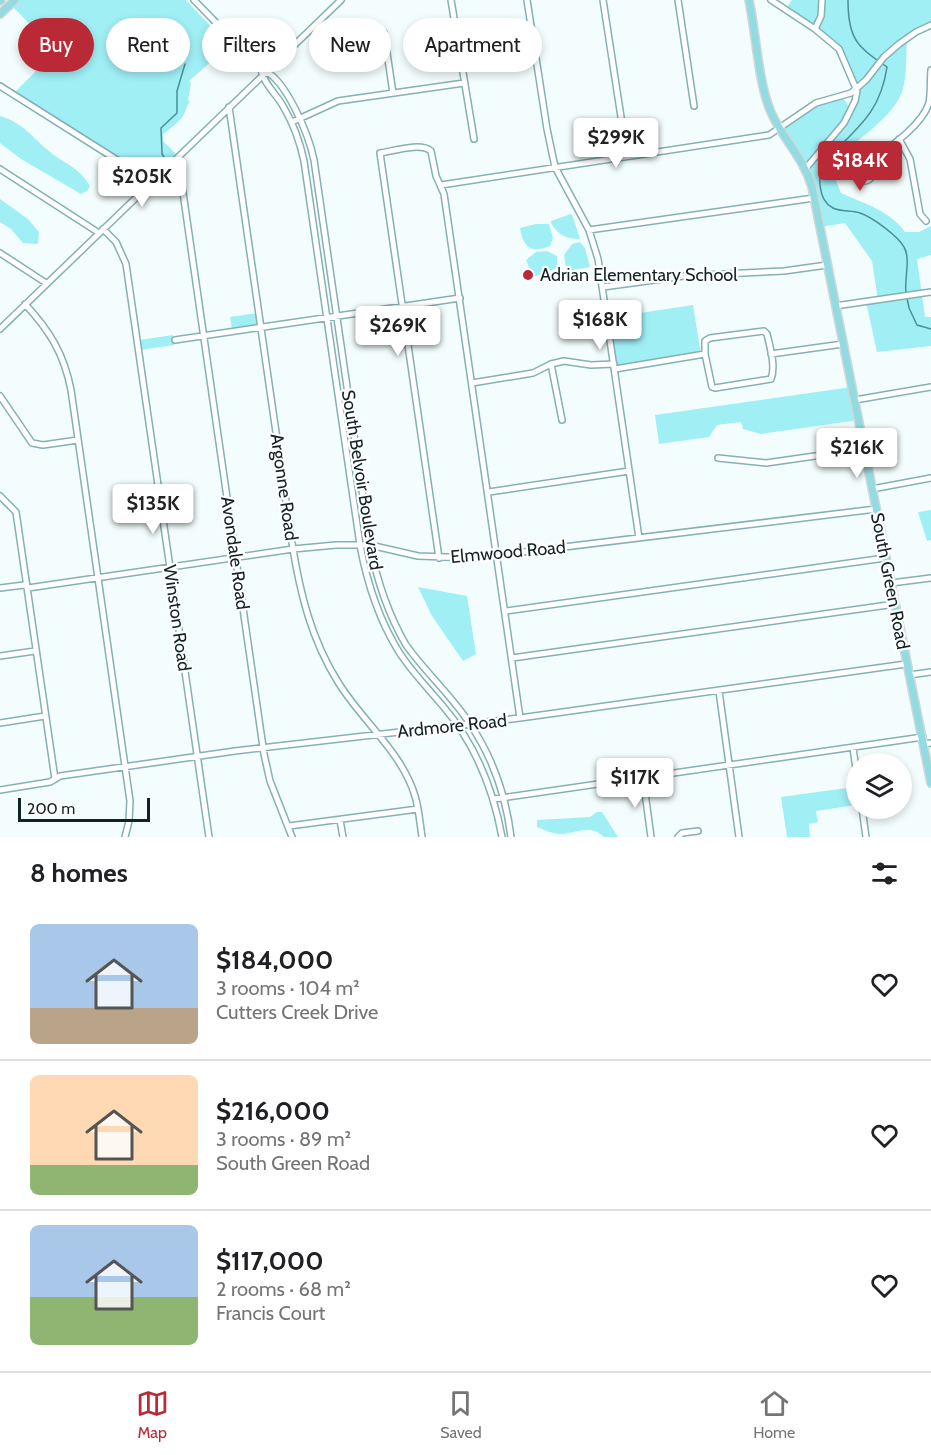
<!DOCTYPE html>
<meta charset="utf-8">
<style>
:root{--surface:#fff;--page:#f6f6f6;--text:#202124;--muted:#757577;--line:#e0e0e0;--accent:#ba2936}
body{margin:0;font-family:Cabin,sans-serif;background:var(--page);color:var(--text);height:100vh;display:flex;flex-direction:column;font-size:22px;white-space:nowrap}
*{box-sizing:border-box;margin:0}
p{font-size:20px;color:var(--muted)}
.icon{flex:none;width:33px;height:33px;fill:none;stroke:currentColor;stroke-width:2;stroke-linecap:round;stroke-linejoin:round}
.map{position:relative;height:837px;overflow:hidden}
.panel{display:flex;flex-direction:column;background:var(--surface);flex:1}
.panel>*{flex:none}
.top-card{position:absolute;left:18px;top:18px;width:600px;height:54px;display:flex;gap:12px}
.controls{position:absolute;left:846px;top:753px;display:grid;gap:12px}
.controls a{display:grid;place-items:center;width:66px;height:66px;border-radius:50%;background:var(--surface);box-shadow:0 3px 9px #0003;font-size:30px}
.scale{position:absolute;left:18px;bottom:15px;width:132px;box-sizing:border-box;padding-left:6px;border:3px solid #122324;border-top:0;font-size:16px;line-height:21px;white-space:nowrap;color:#122324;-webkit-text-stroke:4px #fff;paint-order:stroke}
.price{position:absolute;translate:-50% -51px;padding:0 14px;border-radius:6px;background:#fff;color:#222;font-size:20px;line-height:39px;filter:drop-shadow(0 2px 3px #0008)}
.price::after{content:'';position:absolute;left:50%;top:36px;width:18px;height:14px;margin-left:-9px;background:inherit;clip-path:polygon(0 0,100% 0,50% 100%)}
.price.current{background:var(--accent);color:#fff}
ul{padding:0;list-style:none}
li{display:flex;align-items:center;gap:18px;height:150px;padding:0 30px}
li+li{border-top:2px solid var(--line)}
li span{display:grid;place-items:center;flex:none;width:168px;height:120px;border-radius:9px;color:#555}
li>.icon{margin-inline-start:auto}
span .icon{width:72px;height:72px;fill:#fffc;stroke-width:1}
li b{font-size:26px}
h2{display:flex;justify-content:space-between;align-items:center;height:72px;padding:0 30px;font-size:26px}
.tag{padding:0 21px;border-radius:27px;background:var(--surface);box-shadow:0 3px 9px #0003;font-size:21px;line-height:54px}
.tag.current{background:var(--accent);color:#fff}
.dock{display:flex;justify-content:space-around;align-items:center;height:84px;border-top:2px solid var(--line);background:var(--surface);font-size:16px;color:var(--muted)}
.dock a{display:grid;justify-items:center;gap:3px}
.dock .current{color:var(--accent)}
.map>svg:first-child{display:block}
.green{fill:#9feff5}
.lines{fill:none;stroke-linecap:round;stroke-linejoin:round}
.stream{stroke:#4b8f94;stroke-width:1.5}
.minor-casing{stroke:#85b0b4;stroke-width:8}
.major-casing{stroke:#d4d7d8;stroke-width:10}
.minor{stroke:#fff;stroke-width:5}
.major{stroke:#92dce1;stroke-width:7}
.poi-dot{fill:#ba2936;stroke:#fff;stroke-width:2}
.labels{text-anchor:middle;stroke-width:4.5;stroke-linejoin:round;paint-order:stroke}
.poi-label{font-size:18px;fill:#122324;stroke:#fff;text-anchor:start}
.street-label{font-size:18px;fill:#122324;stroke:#fff}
</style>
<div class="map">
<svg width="931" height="837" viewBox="0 0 931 837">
<rect width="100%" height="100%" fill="#f4fdfd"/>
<path class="green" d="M18,0H186L229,46L189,81L191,83L188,100L190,102C186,107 186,111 183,116C178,123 170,129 163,134V141L176,154L155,176H146L14,93L56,51L12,6Z
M792,0H931V25L907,38C906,54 907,73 903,89C895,118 853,140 834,164L836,181L841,193C865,204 889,210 905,232H919L931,226V255L917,259L925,317H931V346L877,352L866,302L878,300L872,261L845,223L820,227L812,188L779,129L808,108L843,98L847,103L850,111L857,94L834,40L787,7Z
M0,116C22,122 33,138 50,152C67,166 77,165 90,186L87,191L81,194L21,159L0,143Z
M0,199L28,219L39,232L38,244L23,243L11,229L0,222Z
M571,214L573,217L580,239C566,239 558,235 551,223V221Z
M536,224H549L553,238L550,246C531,254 523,247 520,228Z
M580,242L585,248L590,267L568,271L566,268L564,255L572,244Z
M547,251L557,256V268L533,277L526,260L536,252Z
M693,305L701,355L615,369L607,318Z
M257,313L258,322L254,326L232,329L230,317Z
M173,335L174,345L140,350L139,340Z
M852,387L859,420L761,434L743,429L741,422L717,425L709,437L659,444L655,415Z
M931,510V540L927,541L918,512Z
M418,587L467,596L476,654L463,661L432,616Z
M854,787L856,805L816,811L818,822L809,824L810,837H787L781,797Z
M597,812H602L618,837H604C591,824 577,833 561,834C552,834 545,830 537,827V820L590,817Z"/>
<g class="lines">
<path class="stream" d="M848,0C848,38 856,46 887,67C880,115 855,129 824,162C818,175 817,200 833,208C841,212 852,210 860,213C872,217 898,236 904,247C911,259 904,279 906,293
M166,160L162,154L161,128L177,113V91L185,64
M907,298L909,308L917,325L931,329"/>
<defs>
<path id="minor" d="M194,0L261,69C286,77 309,136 314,160L370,545C377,581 388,614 406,645C426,673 452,696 470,724C493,758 506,797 511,837
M451,0L474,139
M527,0L547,129L555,167L589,230L598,259L639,538
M603,0L621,117
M678,0L694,106
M771,0L815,29L839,49L857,91L855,101L844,123L806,168
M815,29L821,16L822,0
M384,33L393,93
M261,69C263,83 277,95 283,106C293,123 300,142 304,161L360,545C367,583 378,618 399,652C411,671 427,687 442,705C475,743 493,788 502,837
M0,86L152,182
M229,107L292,543C300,593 311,639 338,682C361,720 402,752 415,796C419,809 420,824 422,837
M292,122L338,101L464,83
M899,139L910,159L920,214L926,221
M178,158L264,754L270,781L292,837
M855 172a9 9 0 1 1 18 0a9 9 0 1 1-18 0Z
M868,163C887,149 922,126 929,103C931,93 930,81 931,70
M0,169L99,233
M441,185L769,135L816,103L851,93L866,80L884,57L899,44L916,32L931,25
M103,229L116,242L126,264L209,837
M589,230L814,198
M0,253L46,283
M603,287L684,276L784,271L827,265
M25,304C50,331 64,354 71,390L130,801L129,821L125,837
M835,306L931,292
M0,329L341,0
M764,331L767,334C770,347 776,367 771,379L715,388L712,387L705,354V341L710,338Z
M175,340L460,298
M771,354L843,344
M551,364L562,420
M615,369L705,354
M472,383L533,373L551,364L564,361L591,365L614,364
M0,396L32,443L43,445L78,440
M855,400L931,387
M718,458L766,463L864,449
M872,489L931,478
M489,492L629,471
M0,496L16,512L55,779
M439,558L380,153C394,151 420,142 431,151L436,176L444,194L520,718
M891,583L931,578
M0,588L24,585L28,588L293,549L336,545H370L418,556L474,558L876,509
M506,611L885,558
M0,656L35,651
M512,658L895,604
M909,675L931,672
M719,691L739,837
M0,723L45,716
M924,744L931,743
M853,748L856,769
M643,778L651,837
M0,790L50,782L60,776L235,751L520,718L906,664
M494,799L923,737
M862,808L866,837
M340,820L343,837
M289,826L418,809
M678,837L682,833L698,831"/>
<path id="major" d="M749,0C756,33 758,80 770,110C782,139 803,156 812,187L931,783
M0,1L1,0
M0,14L15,0"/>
</defs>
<use href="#minor" class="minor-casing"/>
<use href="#major" class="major-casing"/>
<use href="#minor" class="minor"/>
<use href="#major" class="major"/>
</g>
<circle class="poi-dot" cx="528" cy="275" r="6"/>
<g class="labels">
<g class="poi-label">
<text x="540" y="281">Adrian Elementary School</text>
</g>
<g class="street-label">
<text transform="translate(362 480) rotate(81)" y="6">South Belvoir Boulevard</text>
<text transform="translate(284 487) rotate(82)" y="6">Argonne Road</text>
<text transform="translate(508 552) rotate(-5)" y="6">Elmwood Road</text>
<text transform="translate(235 553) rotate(82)" y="6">Avondale Road</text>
<text transform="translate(890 581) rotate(79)" y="6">South Green Road</text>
<text transform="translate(177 618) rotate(82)" y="6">Winston Road</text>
<text transform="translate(452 726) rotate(-6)" y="6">Ardmore Road</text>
</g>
</g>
</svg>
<div class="controls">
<a><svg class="icon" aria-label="layers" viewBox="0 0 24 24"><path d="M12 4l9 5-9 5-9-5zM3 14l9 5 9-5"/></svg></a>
</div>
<div class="scale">200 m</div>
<b class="price" style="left:616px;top:169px">$299K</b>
<b class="price current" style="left:860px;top:192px">$184K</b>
<b class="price" style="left:142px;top:208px">$205K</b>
<b class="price" style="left:600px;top:351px">$168K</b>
<b class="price" style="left:398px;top:357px">$269K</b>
<b class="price" style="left:857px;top:479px">$216K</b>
<b class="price" style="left:153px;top:535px">$135K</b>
<b class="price" style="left:635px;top:809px">$117K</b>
<div class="top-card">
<a class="tag current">Buy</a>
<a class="tag">Rent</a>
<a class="tag">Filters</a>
<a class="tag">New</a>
<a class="tag">Apartment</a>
</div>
</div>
<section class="panel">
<h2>8 homes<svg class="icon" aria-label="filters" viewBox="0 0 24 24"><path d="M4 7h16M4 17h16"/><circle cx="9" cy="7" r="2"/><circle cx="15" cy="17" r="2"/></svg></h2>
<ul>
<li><span style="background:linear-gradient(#a9c7e8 70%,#b9a48a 0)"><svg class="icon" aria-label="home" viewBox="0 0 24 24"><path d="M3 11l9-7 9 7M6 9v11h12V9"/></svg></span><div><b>$184,000</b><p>3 rooms · 104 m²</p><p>Cutters Creek Drive</p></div><svg class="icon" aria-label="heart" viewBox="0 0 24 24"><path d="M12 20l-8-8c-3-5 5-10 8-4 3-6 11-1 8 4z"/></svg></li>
<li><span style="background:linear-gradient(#ffd9b3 75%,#8fb573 0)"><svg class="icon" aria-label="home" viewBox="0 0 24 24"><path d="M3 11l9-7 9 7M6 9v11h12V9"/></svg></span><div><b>$216,000</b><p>3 rooms · 89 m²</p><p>South Green Road</p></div><svg class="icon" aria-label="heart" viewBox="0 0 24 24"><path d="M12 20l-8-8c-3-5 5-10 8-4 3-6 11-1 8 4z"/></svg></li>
<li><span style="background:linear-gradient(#a9c7e8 60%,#8fb573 0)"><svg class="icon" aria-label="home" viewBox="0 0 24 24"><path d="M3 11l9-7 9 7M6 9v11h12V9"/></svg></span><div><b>$117,000</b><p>2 rooms · 68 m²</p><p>Francis Court</p></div><svg class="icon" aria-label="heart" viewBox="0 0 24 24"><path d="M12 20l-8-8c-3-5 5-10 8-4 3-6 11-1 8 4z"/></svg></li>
</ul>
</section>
<nav class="dock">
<a class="current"><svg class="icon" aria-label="map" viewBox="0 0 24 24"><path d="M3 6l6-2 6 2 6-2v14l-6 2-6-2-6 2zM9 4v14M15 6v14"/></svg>Map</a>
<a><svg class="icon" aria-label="saved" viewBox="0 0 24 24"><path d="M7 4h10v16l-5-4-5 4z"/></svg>Saved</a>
<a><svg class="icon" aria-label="home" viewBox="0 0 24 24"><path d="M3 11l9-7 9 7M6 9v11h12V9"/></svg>Home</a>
</nav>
